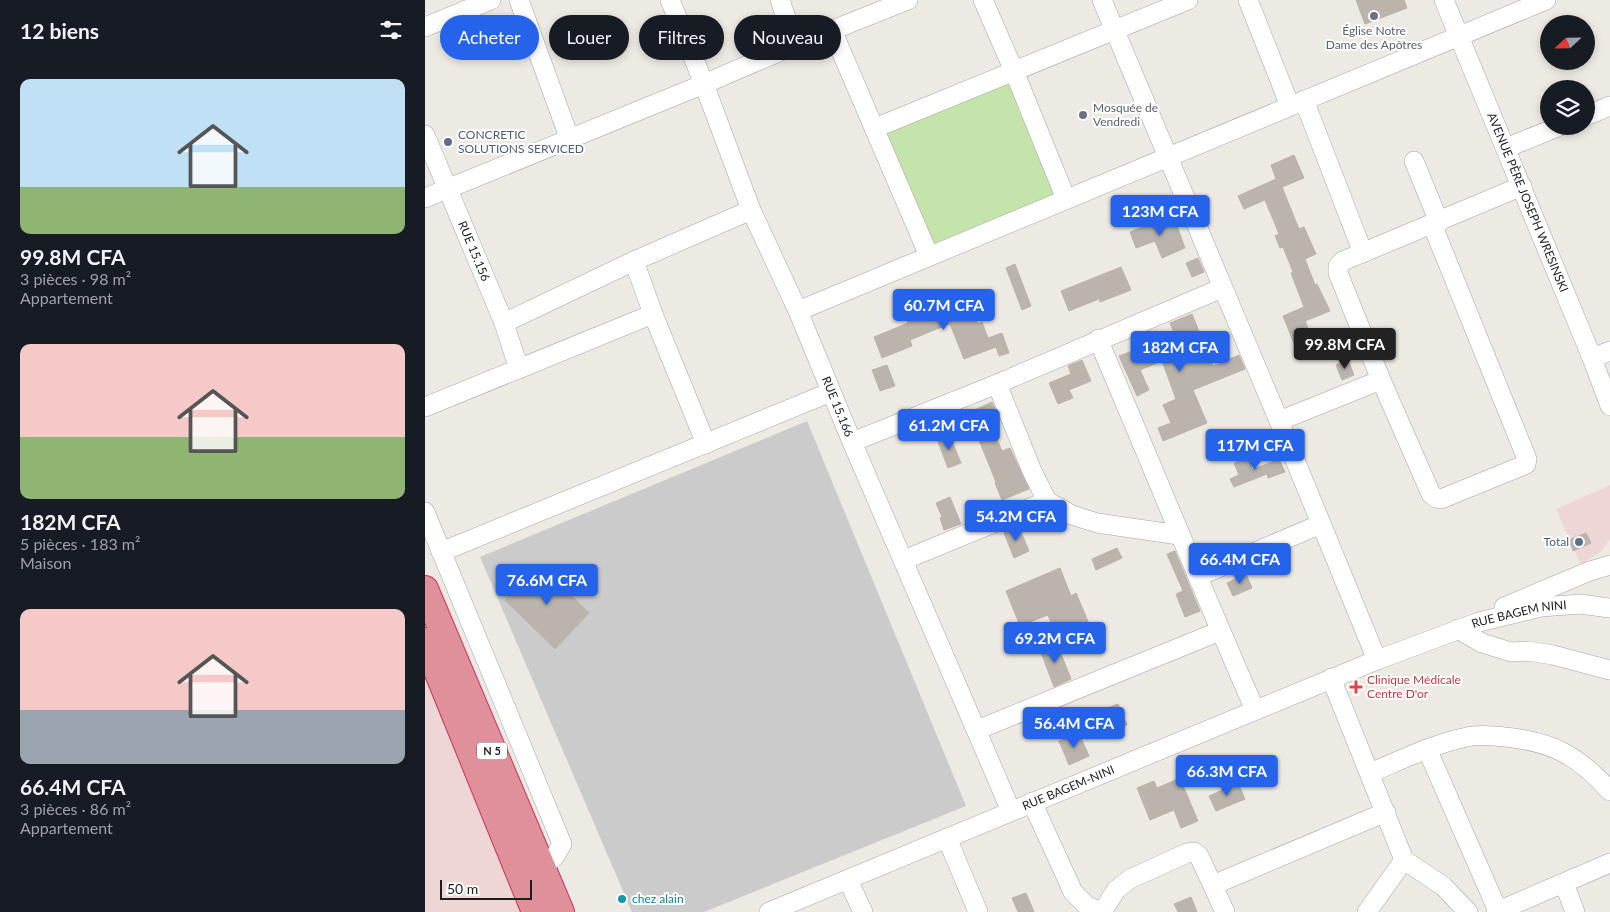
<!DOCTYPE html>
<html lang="fr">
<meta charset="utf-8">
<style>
:root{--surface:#171b24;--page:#242831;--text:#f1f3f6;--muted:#9ea1a6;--accent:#2563eb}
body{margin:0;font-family:Lato,sans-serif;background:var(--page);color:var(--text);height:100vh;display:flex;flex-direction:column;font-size:19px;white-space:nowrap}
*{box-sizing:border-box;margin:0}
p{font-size:16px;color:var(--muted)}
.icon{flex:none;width:28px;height:28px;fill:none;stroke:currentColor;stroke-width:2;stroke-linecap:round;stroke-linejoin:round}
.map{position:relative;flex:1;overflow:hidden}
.sheet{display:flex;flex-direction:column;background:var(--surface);width:425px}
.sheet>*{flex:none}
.banner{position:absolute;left:15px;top:15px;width:475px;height:45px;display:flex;gap:10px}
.needle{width:32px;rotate:248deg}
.controls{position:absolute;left:1115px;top:15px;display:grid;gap:10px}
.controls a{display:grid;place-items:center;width:55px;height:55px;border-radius:50%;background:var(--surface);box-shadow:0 2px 8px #0003;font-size:25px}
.scale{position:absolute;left:15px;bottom:12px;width:92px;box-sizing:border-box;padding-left:5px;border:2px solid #1d1d1d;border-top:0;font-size:14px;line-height:18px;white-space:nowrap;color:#1d1d1d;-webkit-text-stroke:4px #fff;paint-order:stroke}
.price{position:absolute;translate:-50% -42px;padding:0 11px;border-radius:5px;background:var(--accent);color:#fff;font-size:16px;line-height:32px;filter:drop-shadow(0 1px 2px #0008)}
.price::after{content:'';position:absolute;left:50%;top:30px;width:15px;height:11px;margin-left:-8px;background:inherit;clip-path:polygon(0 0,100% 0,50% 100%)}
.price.on{background:#222;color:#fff}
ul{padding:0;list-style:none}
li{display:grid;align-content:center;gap:10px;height:265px;padding:0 20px}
li span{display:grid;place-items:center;height:155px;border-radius:10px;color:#555}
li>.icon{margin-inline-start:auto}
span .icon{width:90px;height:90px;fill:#fffc;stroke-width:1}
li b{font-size:21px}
h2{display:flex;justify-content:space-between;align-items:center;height:60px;padding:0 20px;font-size:21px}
.chip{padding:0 18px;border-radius:22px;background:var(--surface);box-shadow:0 2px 8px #0003;font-size:18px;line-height:45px}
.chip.on{background:var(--accent);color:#fff}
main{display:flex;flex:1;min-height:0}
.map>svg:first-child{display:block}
.commercial{fill:#edd6d3}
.religious{fill:#cbcbcb}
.grass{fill:#c5e4ac}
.building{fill:#bab4ad;stroke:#beb2a7}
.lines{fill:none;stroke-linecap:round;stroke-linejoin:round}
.minor-casing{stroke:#a4a4a4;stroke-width:20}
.highway-casing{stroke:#cb315d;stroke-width:28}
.minor{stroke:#fff;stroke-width:19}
.highway{stroke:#df909a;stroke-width:26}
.worship-dot{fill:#6b7280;stroke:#fff;stroke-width:2}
.service-dot{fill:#5c6f8a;stroke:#fff;stroke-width:2}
.health-dot{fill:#e0444e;stroke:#fff;stroke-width:2}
.culture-dot{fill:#0f9aa8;stroke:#fff;stroke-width:2}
.labels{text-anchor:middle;stroke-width:4;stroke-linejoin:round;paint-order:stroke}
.shield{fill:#fff;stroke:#616161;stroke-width:1}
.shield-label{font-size:11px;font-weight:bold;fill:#1d1d1d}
.worship-label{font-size:12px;fill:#5b616d;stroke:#fff}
.service-label{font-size:12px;fill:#4e5e75;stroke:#fff;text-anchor:start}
.street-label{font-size:12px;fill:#1d1d1d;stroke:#fff}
.health-label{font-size:12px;fill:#be3a42;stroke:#fff;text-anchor:start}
.culture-label{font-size:12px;fill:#0d838f;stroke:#fff;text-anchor:start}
</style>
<main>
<section class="sheet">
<h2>12 biens<svg class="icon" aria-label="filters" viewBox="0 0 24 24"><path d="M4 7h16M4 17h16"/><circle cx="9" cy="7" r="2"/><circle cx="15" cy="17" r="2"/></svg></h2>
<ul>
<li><span style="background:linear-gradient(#bfe0f5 70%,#8fb573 0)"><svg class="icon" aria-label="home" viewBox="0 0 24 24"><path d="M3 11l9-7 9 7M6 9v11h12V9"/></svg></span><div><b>99.8M CFA</b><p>3 pièces · 98 m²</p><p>Appartement</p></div></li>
<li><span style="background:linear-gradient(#f6c9c9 60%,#8fb573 0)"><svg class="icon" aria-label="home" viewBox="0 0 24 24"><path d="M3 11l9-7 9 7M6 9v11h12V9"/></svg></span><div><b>182M CFA</b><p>5 pièces · 183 m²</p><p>Maison</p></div></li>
<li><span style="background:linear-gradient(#f6c9c9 65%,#9aa5b1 0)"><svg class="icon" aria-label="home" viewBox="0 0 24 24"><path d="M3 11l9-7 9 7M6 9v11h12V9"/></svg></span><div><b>66.4M CFA</b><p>3 pièces · 86 m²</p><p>Appartement</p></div></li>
</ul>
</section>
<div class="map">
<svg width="1185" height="912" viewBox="0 0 1185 912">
<rect width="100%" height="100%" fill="#edeae3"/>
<path class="commercial" d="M1185,485V539L1176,551L1156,565L1131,509Z
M0,641L110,912H0Z"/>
<path class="religious" d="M382,421L541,806L279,912H207L55,557Z"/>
<path class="grass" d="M582,76L631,195L508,245L459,126Z"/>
<path class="building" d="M931,0H979L982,8L940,24Z
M869,155L879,178L857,187L874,229L879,227L891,254L880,259L890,285L892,284L905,311L880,321L888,339L870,346L858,316L879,307L866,273L868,272L858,247L855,248L850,236L854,234L840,200L819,209L813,196L851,179L846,165Z
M746,216L749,223H751L760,248L737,258L730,241L711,248L705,232Z
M773,258L779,272L767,277L761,263Z
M590,264L606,306L597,310L581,268Z
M696,267L706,290L675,302L674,299L644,311L636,291Z
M541,296L553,324L557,322L563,338L577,333L584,353L574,356L571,347L539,359L525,324H524L485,340L487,346L457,358L449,337L483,323L482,320Z
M767,314L788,366L814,355L820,369L768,390L782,423L738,441L733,428L746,423L738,405L751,399L737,361L715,370L724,390L712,396L694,356L750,335L745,323Z
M657,360L666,381L644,390L648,398L633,404L624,383L646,374L643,366Z
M923,360L929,375L917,380L911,365Z
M462,365L470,386L455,391L447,370Z
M567,402L574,418L565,422L577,451L585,448L604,489L577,500L570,483L571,482L543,413Z
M524,434L536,463L523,468L512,439Z
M823,458L827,470L854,459L860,472L843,478L842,474L809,487L805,479L814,475L809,463Z
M525,497L536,524L519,530L515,518L517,517L511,503Z
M594,527L604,551L589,558L579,533Z
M1161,533L1166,543L1148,551L1144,540Z
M692,548L697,558L671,570L667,559Z
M750,551L775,611L760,617L751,594L758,591L742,554Z
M115,564L164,613L130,649L80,600Z
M635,568L646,596L651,593L665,626L653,631L652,627L631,635L623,615L595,626L581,591Z
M821,574L827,588L808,596L802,583Z
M631,641L646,679L629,687L614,647Z
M693,704L702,725L680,733L672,712Z
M654,733L664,756L644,765L634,741Z
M755,778L773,821L756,828L749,810L725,820L712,788L729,781L732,788Z
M813,783L820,799L791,811L784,796Z
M601,893L609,912H593L587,898Z
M766,897L772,912H753L749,904Z"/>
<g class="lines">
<defs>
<g id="minor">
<path d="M94,0L145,140"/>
<path id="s1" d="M245,0L279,84L326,210L373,311L427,442L586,811"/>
<path d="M355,0L370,45"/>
<path d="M558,0L589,71L641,199"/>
<path d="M677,0L854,421L952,660"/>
<path d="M823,0L865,106"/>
<path id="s2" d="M1019,0L1167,358L1185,406"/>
<path d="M0,27L66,0"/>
<path d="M407,30L504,256"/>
<path d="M879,100L938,253"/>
<path d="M1161,116L1185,106"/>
<path d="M450,128L763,0"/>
<path id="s3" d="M0,135L79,323L94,369"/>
<path d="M1081,148L1135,126"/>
<path d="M989,161L1014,222"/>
<path d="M0,198L279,84L370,45L483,0"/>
<path d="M1007,224L1102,459L1101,464L1097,466L1016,499L1011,498L1006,494L956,380L913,273V266L918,261L1097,186"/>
<path d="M209,261L228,314L281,444"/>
<path d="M373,311L1121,0"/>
<path d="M79,323L209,261L326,210"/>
<path d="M673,339C726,463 776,587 830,710"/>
<path d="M1167,358L1185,351"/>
<path d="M572,384L607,471L622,501L647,515L672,523L754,535"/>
<path d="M0,407L228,314"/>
<path d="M854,421L956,380"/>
<path d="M427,442L572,384L797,288"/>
<path d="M0,512L137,844L130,856L117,868"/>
<path d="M16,552L406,392"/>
<path d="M479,560L622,501"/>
<path d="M774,576L896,524"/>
<path d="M1079,607L1165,571L1185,565"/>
<path d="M1033,629L1057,643L1086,652L1103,651L1128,655L1185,670"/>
<path d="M906,678L979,860L1018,886L1043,912"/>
<path d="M552,730L795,631"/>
<path d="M1002,749L1073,911"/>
<path d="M945,773C976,760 1008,744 1042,737C1053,734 1068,736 1080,737C1128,742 1152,755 1185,791"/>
<path d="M607,802L648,892L662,906L677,912"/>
<path d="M522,838L553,912"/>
<path d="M423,880L438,912"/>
<path d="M1139,883L1150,912"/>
<path d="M788,885L961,812"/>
<path id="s4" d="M344,912L952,660L1054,622L1116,607L1155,604L1185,608"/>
<path d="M677,912L691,890L705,879L762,853L769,852L774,856L800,912"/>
<path d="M942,912L979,860"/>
<path d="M1071,912L1185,863"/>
</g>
<path id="highway" d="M0,589L136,912
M0,641L110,912"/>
</defs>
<use href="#minor" class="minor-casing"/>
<use href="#highway" class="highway-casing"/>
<use href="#minor" class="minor"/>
<use href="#highway" class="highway"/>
</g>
<g class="worship-dot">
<circle cx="949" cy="16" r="5"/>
<circle cx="658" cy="115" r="5"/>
</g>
<g class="service-dot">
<circle cx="23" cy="142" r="5"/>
<circle cx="1154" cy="542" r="5"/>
</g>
<path class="health-dot" d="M928.5 679.5h5v5h5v5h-5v5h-5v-5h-5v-5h5z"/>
<circle class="culture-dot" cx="197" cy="899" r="5"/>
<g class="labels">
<rect class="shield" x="52" y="742.5" width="30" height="17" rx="4"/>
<g class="shield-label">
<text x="67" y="755">N 5</text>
</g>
<g class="worship-label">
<text x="949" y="35">Église Notre<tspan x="949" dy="14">Dame des Apôtres</tspan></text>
<text x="668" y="112" text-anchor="start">Mosquée de<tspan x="668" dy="14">Vendredi</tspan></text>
</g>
<g class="service-label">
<text x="33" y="139">CONCRETIC<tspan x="33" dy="14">SOLUTIONS SERVICED</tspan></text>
<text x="1144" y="546" text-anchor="end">Total</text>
</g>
<g class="street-label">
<text dy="4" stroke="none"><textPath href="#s2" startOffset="219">AVENUE PÈRE JOSEPH WRESINSKI</textPath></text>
<text dy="4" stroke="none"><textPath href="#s3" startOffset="126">RUE 15.156</textPath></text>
<text dy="4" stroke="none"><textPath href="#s1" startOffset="440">RUE 15.166</textPath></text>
<text dy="4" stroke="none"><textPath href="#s4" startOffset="808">RUE BAGEM NINI</textPath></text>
<text dy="4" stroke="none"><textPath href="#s4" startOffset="324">RUE BAGEM-NINI</textPath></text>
</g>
<g class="health-label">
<text x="942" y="684">Clinique Médicale<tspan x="942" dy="14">Centre D'or</tspan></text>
</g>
<g class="culture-label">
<text x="207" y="903">chez alain</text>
</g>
</g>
</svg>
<div class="controls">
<a><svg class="needle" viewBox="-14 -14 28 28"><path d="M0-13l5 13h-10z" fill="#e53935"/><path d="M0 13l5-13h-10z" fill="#9ea1a6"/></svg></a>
<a><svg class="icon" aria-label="layers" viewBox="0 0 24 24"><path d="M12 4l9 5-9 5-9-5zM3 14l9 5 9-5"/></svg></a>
</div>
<div class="scale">50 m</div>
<b class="price" style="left:735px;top:237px">123M CFA</b>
<b class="price" style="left:519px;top:331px">60.7M CFA</b>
<b class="price on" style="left:920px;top:370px">99.8M CFA</b>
<b class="price" style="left:755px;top:373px">182M CFA</b>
<b class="price" style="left:524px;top:451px">61.2M CFA</b>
<b class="price" style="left:830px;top:471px">117M CFA</b>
<b class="price" style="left:591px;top:542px">54.2M CFA</b>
<b class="price" style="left:815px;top:585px">66.4M CFA</b>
<b class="price" style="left:122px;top:606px">76.6M CFA</b>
<b class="price" style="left:630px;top:664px">69.2M CFA</b>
<b class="price" style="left:649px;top:749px">56.4M CFA</b>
<b class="price" style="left:802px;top:797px">66.3M CFA</b>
<div class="banner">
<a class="chip on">Acheter</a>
<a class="chip">Louer</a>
<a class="chip">Filtres</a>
<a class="chip">Nouveau</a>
</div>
</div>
</main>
